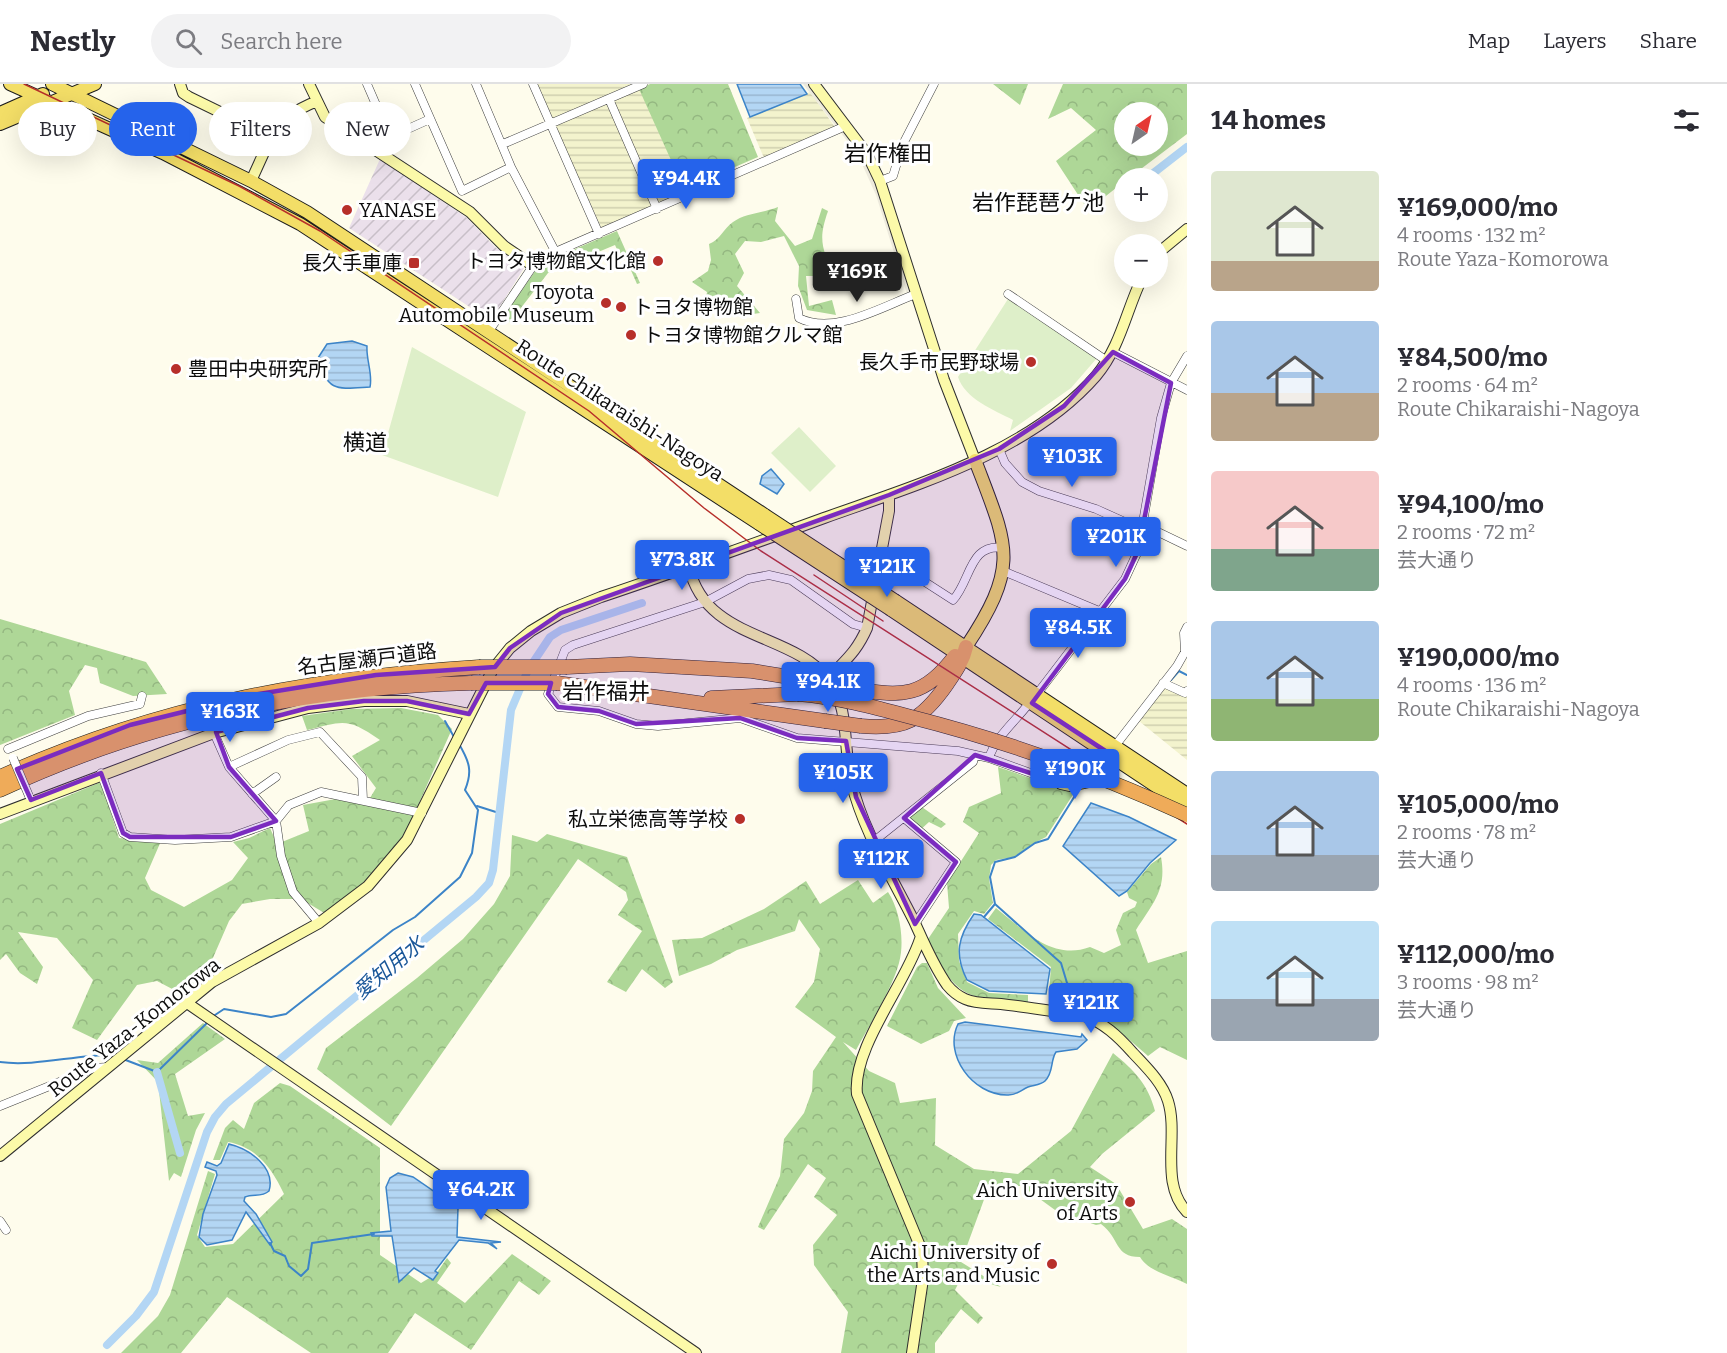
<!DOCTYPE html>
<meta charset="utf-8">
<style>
:root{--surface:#fff;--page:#f2f2f3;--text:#2b2b33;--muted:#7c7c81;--line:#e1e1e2;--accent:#2563eb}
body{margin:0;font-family:Bitter,"Noto Sans JP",serif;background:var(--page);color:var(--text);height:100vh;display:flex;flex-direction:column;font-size:22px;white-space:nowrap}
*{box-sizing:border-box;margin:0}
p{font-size:20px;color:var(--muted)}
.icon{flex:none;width:33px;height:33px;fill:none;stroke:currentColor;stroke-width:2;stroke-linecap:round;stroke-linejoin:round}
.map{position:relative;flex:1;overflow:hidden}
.panel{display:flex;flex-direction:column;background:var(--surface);width:540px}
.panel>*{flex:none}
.top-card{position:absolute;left:18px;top:18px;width:570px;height:54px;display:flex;gap:12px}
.needle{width:39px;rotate:34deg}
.buttons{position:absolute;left:1114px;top:18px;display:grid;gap:12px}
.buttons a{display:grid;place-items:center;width:54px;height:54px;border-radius:50%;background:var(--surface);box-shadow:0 6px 24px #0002;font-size:30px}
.price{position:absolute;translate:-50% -51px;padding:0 14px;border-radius:6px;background:var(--accent);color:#fff;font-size:20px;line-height:39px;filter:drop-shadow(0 2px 3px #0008)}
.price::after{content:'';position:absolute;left:50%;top:36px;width:18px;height:14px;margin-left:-9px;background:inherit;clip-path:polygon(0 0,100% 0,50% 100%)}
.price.selected{background:#222;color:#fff}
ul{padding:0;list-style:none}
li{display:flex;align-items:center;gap:18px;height:150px;padding:0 24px}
li span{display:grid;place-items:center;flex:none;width:168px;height:120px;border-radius:6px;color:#555}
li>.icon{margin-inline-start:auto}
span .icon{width:72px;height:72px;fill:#fffc;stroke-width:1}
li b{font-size:26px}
h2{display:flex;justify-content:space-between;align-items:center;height:72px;padding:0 24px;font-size:26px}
.tag{padding:0 21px;border-radius:27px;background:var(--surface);box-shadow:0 6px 24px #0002;font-size:21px;line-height:54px}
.tag.selected{background:var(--accent);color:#fff}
header{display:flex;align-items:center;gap:36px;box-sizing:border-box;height:84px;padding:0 30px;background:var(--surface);border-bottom:2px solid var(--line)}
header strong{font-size:28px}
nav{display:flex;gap:33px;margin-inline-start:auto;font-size:21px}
.search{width:420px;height:54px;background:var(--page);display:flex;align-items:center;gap:15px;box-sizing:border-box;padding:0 21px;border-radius:33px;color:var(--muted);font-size:22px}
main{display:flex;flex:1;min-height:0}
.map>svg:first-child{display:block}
.industrial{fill:url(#industrial-furrows)}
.farmland{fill:url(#farmland-rules)}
.forest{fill:url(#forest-crowns);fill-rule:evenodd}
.pitch{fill:#deefc9}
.plaza{fill:#edeadc}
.water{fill:url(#water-rules);stroke:#3c84c8;stroke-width:1.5}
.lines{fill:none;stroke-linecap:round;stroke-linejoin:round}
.stream{stroke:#3c84c8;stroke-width:2}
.canal{stroke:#b3d6f4;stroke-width:8}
.street-casing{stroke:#3f3f3f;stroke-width:9}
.secondary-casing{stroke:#2e2e2e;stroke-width:12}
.primary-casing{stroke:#1d1d1d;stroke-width:14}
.highway-casing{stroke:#1d1d1d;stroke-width:15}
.street{stroke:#fff;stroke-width:8}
.secondary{stroke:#fcfaa9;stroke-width:10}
.primary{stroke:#f3de67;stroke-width:12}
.highway{stroke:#efab59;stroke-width:14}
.tram{stroke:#b72f2a;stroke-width:1.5}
.street-bridge-casing{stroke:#3f3f3f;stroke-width:9;stroke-linecap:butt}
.primary-bridge-casing{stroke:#1d1d1d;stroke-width:14;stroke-linecap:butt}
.highway-bridge-casing{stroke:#1d1d1d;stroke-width:15;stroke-linecap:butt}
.street-bridge{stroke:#fff;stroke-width:8}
.primary-bridge{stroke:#f3de67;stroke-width:12}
.highway-bridge{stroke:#efab59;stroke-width:14}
.marked{fill:#7b2cbf;fill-opacity:0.2;stroke:#7b2cbf;stroke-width:4.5;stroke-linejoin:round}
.poi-dot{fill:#b72f2a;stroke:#fff;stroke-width:2}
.labels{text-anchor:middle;stroke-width:6;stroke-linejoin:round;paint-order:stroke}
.poi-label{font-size:20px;fill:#0c0c0c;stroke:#fff;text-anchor:end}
.street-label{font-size:20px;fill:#0c0c0c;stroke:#fff}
.water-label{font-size:21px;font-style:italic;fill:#1a5799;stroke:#fff}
.quarter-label{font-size:22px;fill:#0c0c0c;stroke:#fff}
</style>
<header>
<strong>Nestly</strong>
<div class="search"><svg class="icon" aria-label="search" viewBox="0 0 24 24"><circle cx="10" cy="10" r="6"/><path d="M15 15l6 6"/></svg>Search here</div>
<nav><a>Map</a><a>Layers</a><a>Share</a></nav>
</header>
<main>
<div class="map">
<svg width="1187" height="1269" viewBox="0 0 1187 1269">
<defs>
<pattern id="industrial-furrows" width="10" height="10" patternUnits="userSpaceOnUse" patternTransform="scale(1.5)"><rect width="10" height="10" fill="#ebe0eb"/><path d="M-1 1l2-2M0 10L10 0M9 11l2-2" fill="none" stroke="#c8bfc8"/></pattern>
<pattern id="farmland-rules" width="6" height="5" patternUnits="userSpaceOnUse" patternTransform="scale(1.5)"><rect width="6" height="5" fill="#f3f3cd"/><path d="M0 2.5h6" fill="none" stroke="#cfcfaf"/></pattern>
<pattern id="forest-crowns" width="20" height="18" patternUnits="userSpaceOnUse" patternTransform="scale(1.5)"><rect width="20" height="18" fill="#aed797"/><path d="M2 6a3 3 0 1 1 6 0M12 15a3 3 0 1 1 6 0" fill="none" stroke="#94b781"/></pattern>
<pattern id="water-rules" width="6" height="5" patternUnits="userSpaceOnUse" patternTransform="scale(1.5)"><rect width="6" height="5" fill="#b3d6f4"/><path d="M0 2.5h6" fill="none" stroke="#99b6d0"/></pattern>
</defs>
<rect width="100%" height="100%" fill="#fefcec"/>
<path class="industrial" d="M380,75L467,134L495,163L524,184L491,237L349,144Z"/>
<path class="farmland" d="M536,0H638L686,108L602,145Z
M810,8L835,43L764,74L747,34Z
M1163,599L1187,607V676L1134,633Z"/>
<path class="forest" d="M650,0H728L758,73L684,105L639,5Z
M993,0H1028L1020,21Z
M1063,0H1187V50L1129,94H1125V97L1088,126L1056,77L1096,46L1071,24L1048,35ZM1125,28H1158V62H1125Z
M778,123L775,137L795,162L812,155L822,124L828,127C819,153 821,161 831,186L876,172L879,176L836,192H806L809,222L832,216L836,231L807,226L798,202L799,182L784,152L761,158L745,157L735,170L744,189L737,202L760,229L732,233L705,219L707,208L692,198L708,187L711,176L709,160C721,155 723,145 733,138C745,129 763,129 778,123Z
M617,147L640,199L637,200L626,175L622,176L615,161L548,189L510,238L499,239L540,180Z
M0,535L146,578L167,610L133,612L100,599L97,584L85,581L69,607L75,631L0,661Z
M401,624L438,631L452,645L403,755L369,796L326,830L301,815H270L242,820L229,837L202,899L176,907L157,897L137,901L97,956L72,944L93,896L57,854L18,848L43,883L37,900L20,889L6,870L0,876V740L101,698L119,754L161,757L145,794L151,806L184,823L232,796L248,774L233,758L249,754L270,744L277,760L309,747L303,721L341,714L367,719L376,704L352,672L380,656C347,633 344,637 307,646L302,632L351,625Z
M998,683L1074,709L1046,753L1034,759L1014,773L996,776L991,781L989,795L993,819L984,830L974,827L958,850L959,877L967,898L989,909L1028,911V920C963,912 961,917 926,858L949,824L947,799L979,749L963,738L969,723L1001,709Z
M919,721L946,740L941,744L929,738L918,748L904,734Z
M547,750L627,773L673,898L665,904L642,885L626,908L607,898L642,847L618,831L628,816L626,808L578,775L391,1042L317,985L326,964L417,894L463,855L494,820L510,792L512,751L537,758Z
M1161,773C1167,806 1153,819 1136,846L1148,879L1187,867V976L1160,963L1148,972C1119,947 1101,928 1062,922L1049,908L1051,883L988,835L996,824C1024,846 1052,877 1090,863L1104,869L1121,861L1116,846L1123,829L1135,823L1137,818L1129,814L1127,808L1151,780Z
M858,796L873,819L888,808C900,826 905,857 899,879C892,905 869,942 856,966L843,958L869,987L895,999L900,1019L936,1014L935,1061L974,1085L1018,1090L1071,1047L1113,969C1134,986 1148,1000 1155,1027L1102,1070L1090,1083L1116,1100L1143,1145L1172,1135L1187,1145V1200C1172,1192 1149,1188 1140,1173C1114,1173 1120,1154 1101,1140L1096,1141L1055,1126L1022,1102H989L961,1178L1001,1203L962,1192L955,1206L983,1234L978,1240L961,1225L935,1259V1269H841L848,1228L814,1181L813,1161L837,1131L814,1113L826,1094L808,1080L764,1146L758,1143L780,1092L784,1055L804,1029L812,1007L813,987L836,953L795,923L814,898L820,865L799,835L795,847L737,866L711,880L679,892L672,856L702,854L764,825L806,797L820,820Z
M922,879H927L938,904L966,934L954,937L949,947L921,960L887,942L917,883Z
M203,939L225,955L175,990L188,1032L205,1029L196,1046L181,1093L174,1089L169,1097L158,998L137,976L158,979Z
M280,999L290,1002L380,1064V1171L421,1199L436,1190L447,1174L451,1179L437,1199L465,1219L512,1170L551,1197L539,1211L519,1197L471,1266L415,1229L388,1269H311L227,1213L181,1269H121L158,1232L170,1211L208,1087L215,1090L197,1151L205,1163L233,1160L284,1110C272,1085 257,1063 228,1058L220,1076H213L225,1044L233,1036L244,1045L254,1019Z"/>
<path class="pitch" d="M1008,215L1097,274L1071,304L1010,347L1013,336C994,326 965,315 958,293Z
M412,263L526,328L498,413L382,371Z
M799,343L836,382L810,408L771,369Z"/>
<path class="plaza" d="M803,0H809L834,32L862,70L875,98L910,206L907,210L876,111L858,71Z"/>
<path class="water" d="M737,0H800L807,10L750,33Z
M352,257L367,262C366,276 373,290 370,303C338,305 327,309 318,274L327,260Z
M771,385L784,400L777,410L760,400L762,392Z
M1091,719L1129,733L1176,756L1150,779L1127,807L1119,812L1063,762Z
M974,830L981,831L1050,885L1046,910L989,907L967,896C954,870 958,853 974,830Z
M965,938L1081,953L1082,950L1087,956L1077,965L1056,968C1050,977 1054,988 1045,997C1041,1001 1034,1001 1028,1003C1021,1006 1016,1012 1007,1011C973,1011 943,971 958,940Z
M229,1060C250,1065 276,1084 269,1107C261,1114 253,1109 245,1113L244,1117L256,1130L272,1158L270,1161L246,1128L232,1156L207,1161L199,1153L203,1130L217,1091L216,1087L205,1083L207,1078L217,1082L221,1079Z
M398,1089L413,1093L458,1124L457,1153L501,1158L491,1159L497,1165L488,1159L459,1156L435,1187L438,1189L433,1196L414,1184L399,1198L392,1152H372L371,1149L391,1147L386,1103L390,1094Z"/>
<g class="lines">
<path class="stream" d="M1171,596L1179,587L1187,591
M445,637L454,653
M477,722L499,729
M995,820L1061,879L1067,899L1087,920L1088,927
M984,833L995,820L990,793L995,778L1015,773L1035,759L1048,755L1076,710
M212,933L224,925L271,933L286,930L393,846L415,833L460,793L472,769L478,726L465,706C473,687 469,677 459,660
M123,975L157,988L208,938
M0,978C36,983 77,970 115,971
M270,1159L274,1167L285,1172L289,1182L301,1192L308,1185L312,1159L374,1150"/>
<path class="canal" d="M1147,94L1187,63
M157,988L180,1069
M107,1261L136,1232L154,1208L207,1048L215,1033L226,1020L476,813L489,799L493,786L511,626L528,586L550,553L561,546L642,519"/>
<defs>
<path id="street" d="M367,0L390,53L430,35
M415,0L462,107L511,83L476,0
M533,0L599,150
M609,15L657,125
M503,60L643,0
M511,83L556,169
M880,97L893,92L902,62L934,0
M1008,210L1107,277
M796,215L799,234C834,252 883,222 916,210
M489,247L537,176L841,44
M1113,268L1187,306
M999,365L1005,379L1022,398L1039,407L1096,425L1136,443L1156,447L1187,462
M880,469L953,516C971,497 969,458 1004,464
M1003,487L1099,527
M867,544L853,540L791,496L769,491L748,495L705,518L573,561L565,566L548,610L558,623L599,627L636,640L658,642L740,634L797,654L958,667L989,674L1061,700
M1163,599L1185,609L1187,607
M1037,610L1125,495L1138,467L1161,334L1171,299L1187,272
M214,649L229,683L276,737L281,772L293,808L319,839
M1115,662L1177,582L1185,568L1184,549L1187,543
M8,665L88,632L140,620L142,612
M989,674C996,652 1016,637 1030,618
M229,683L288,656L320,648L362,693L363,716
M101,689L123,749L130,753L175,756L231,753L276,737L289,721L321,708L422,729
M252,710L276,693
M904,734L956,778L915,840
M873,758L973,678L975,671
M0,1022L94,984L108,983
M0,1137L6,1146"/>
<path id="secondary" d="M180,0L183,9L189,13L271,53C283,33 296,26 317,17
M309,0L325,33L470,128L504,162L532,181
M814,0L867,70L880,97L944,296L975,376
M251,97L271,53
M1158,169L1187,145
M689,483C706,558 792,547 829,596C850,625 843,663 851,697C863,747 891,791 914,837C924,859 933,881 947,901C952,907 958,912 965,915C976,920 989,919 1001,920C1028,923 1055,928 1082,931C1103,938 1118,952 1133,969C1146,983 1162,998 1168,1017C1179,1052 1159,1099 1187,1128
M828,595C845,576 856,569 867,544L889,427V411
M1061,700L1070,702L1089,698L1110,670
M0,730L214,649L308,624L364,617H407L469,630
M187,919L696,1269
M0,1072L212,898L319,839L368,802L407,756L493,585L510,564L531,547L561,529L601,513C676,488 750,461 824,434C916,401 1030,368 1096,292C1121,262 1126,227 1142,194
M912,1269L923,1195L922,1167L857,1010C852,964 905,901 920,855"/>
<path id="primary" d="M10,0L163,69L300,140L759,440
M52,0L251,97L307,128L765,431
M0,29L43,10
M0,40L95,0
M896,517L1187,710
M891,526L1187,723
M966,563C1021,480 1008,463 975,376"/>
<path id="highway" d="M567,583L630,580L752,587L814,597
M557,599L825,637
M855,605C904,613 924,613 955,572
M711,614L798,610
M861,642C905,646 922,636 947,600C955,588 963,577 966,563
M0,693C157,622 308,594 479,583
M0,706C148,637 309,603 471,599"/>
</defs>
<use href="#street" class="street-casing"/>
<use href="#secondary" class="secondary-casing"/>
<use href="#primary" class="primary-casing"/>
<use href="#highway" class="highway-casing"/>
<use href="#street" class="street"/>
<use href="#secondary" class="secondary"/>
<use href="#primary" class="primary"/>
<use href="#highway" class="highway"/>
<path class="tram" d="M24,0L239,102L320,147L589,327L704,424L761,467L1187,740
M814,491L883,537"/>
<defs>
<path id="street-bridge" d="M13,674L29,712"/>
<path id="primary-bridge" d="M765,431L896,517
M759,440L891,526"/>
<path id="highway-bridge" d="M479,583H567
M814,597L855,605
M471,599H557
M798,610C836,613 874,623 911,633C1006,657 1098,690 1187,731
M825,637L861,642"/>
</defs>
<use href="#street-bridge" class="street-bridge-casing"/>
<use href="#primary-bridge" class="primary-bridge-casing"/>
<use href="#highway-bridge" class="highway-bridge-casing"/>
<use href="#street-bridge" class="street-bridge"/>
<use href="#primary-bridge" class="primary-bridge"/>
<use href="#highway-bridge" class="highway-bridge"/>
</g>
<path class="marked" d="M1113,268L1171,299L1138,467L1125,495L1032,619L1110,670L1089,698L1070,702L975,671L904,734L956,778L915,840L856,713L846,657L797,654L740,634L636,640L599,627L558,623L548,610L551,599H486L469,630L407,617H364L308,624L216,648L229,683L276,737L231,753H130L123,749L101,689L31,716L17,685L130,641L252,611L376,591L495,583L510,564L561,529L889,411L999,365L1064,322Z"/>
<g class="poi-dot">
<circle cx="347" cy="126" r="6"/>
<circle cx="658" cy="177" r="6"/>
<rect x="408" y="173" width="12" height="12" rx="3"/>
<circle cx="606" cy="219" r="6"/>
<circle cx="621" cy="223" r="6"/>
<circle cx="631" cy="251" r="6"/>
<circle cx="1031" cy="278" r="6"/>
<circle cx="176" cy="285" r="6"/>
<circle cx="740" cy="735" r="6"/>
<circle cx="1130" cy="1118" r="6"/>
<circle cx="1052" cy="1180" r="6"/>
</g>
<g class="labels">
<g class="poi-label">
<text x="359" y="133" text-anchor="start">YANASE</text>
<text x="646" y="184">トヨタ博物館文化館</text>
<text x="402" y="186">長久手車庫</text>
<text x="594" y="215">Toyota<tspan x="594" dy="23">Automobile Museum</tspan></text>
<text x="633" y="230" text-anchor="start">トヨタ博物館</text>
<text x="643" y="258" text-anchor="start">トヨタ博物館クルマ館</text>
<text x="1019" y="285">長久手市民野球場</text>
<text x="188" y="292" text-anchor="start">豊田中央研究所</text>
<text x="728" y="742">私立栄徳高等学校</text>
<text x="1118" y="1113">Aich University<tspan x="1118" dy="23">of Arts</tspan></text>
<text x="1040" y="1175">Aichi University of<tspan x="1040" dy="23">the Arts and Music</tspan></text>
</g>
<g class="street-label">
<text transform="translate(620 326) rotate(33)" y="7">Route Chikaraishi-Nagoya</text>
<text transform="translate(367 575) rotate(-7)" y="7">名古屋瀬戸道路</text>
<text transform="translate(134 943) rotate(-38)" y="7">Route Yaza-Komorowa</text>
</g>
<g class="water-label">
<text transform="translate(389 884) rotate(-40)" y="7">愛知用水</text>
</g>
<g class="quarter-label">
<text x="888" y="77">岩作権田</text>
<text x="1038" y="126">岩作琵琶ケ池</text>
<text x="365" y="366">横道</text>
<text x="606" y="615">岩作福井</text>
</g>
</g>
</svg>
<div class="buttons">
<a><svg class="needle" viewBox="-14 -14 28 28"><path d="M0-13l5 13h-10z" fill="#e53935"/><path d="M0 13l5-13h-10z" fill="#7c7c81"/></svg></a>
<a>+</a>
<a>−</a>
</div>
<b class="price" style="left:686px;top:126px">¥94.4K</b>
<b class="price selected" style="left:857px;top:219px">¥169K</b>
<b class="price" style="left:1072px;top:404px">¥103K</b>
<b class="price" style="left:1116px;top:484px">¥201K</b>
<b class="price" style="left:682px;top:507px">¥73.8K</b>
<b class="price" style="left:887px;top:514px">¥121K</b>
<b class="price" style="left:1078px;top:575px">¥84.5K</b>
<b class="price" style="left:828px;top:629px">¥94.1K</b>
<b class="price" style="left:230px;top:659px">¥163K</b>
<b class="price" style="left:1075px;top:716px">¥190K</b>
<b class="price" style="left:843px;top:720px">¥105K</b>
<b class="price" style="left:881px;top:806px">¥112K</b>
<b class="price" style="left:1091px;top:950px">¥121K</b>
<b class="price" style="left:481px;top:1137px">¥64.2K</b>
<div class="top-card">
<a class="tag">Buy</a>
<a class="tag selected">Rent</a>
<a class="tag">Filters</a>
<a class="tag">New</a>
</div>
</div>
<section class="panel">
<h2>14 homes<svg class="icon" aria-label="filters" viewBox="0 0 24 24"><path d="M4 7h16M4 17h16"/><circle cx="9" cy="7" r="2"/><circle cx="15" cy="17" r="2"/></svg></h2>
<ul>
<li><span style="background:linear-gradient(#dfe7d0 75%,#b9a48a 0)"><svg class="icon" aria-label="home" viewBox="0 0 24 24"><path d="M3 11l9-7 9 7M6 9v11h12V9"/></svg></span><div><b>¥169,000/mo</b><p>4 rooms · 132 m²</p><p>Route Yaza-Komorowa</p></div></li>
<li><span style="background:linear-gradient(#a9c7e8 60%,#b9a48a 0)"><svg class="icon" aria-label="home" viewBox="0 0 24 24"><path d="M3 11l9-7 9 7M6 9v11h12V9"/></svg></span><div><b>¥84,500/mo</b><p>2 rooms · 64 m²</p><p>Route Chikaraishi-Nagoya</p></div></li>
<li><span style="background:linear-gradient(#f6c9c9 65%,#7fa58c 0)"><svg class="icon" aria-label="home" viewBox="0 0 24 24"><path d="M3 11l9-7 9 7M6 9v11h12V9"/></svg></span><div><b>¥94,100/mo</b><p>2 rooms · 72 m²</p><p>芸大通り</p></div></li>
<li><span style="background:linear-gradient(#a9c7e8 65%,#8fb573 0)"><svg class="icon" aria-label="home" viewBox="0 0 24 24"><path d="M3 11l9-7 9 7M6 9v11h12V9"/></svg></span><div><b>¥190,000/mo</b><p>4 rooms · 136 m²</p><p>Route Chikaraishi-Nagoya</p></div></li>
<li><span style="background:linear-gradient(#a9c7e8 70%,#9aa5b1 0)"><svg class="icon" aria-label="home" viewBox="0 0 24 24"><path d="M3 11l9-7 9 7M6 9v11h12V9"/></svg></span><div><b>¥105,000/mo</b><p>2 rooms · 78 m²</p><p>芸大通り</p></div></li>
<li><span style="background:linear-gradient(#bfe0f5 65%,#9aa5b1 0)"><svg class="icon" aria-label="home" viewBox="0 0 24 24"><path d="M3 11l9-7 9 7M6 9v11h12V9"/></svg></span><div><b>¥112,000/mo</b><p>3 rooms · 98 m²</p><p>芸大通り</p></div></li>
</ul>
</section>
</main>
